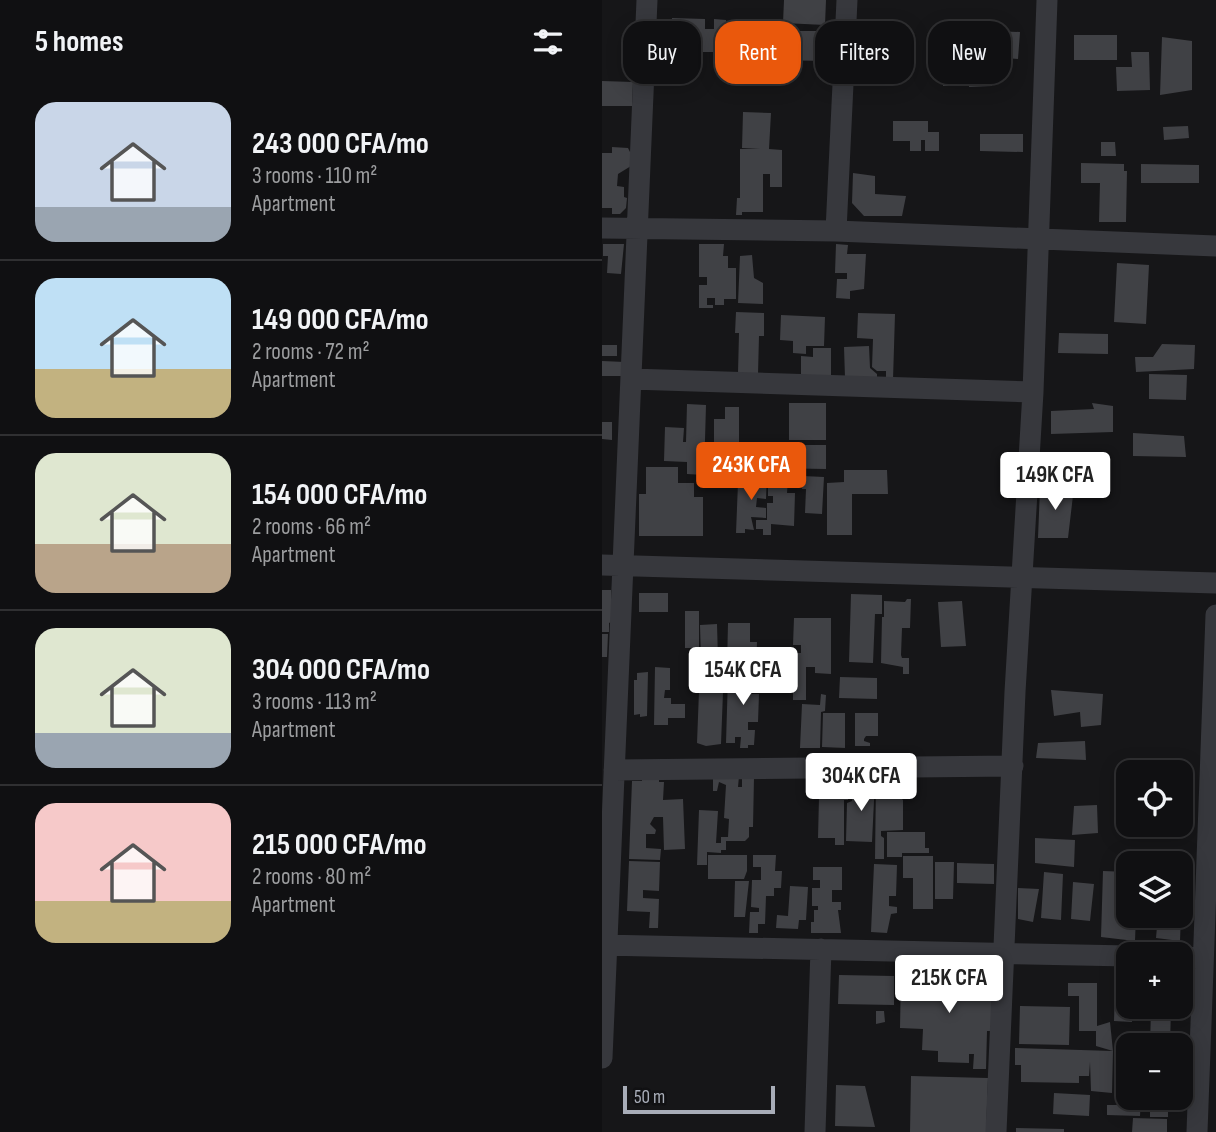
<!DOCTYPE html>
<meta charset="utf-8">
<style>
:root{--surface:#101012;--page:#19191b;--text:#f1f3f6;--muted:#9c9d9f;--line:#303032;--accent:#ea580c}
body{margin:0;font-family:"Sofia Sans Condensed",sans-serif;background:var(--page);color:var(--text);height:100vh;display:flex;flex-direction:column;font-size:26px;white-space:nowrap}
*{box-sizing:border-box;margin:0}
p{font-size:23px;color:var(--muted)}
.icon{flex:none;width:38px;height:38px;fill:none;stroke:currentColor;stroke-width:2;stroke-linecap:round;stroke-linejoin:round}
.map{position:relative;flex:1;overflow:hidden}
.panel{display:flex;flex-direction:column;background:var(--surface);width:602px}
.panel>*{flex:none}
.banner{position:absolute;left:21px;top:21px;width:486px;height:63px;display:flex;gap:14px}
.controls{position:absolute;left:514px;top:760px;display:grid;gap:14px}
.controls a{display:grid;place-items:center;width:77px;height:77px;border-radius:14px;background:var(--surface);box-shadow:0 4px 18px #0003,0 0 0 2px var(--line);font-size:35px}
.scale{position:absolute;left:21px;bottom:18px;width:152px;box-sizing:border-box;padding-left:7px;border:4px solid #a8adb8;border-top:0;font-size:19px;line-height:24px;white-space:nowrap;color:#a8adb8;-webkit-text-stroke:5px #111113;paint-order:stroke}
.price{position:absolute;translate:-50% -60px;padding:0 16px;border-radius:7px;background:#fff;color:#222;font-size:23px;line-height:46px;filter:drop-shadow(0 2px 4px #0008)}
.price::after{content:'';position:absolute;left:50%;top:42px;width:21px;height:16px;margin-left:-10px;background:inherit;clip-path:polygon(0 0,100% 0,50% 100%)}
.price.active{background:var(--accent);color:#fff}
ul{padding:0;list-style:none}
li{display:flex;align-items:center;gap:21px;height:175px;padding:0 35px}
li+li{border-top:2px solid var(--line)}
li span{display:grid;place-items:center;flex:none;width:196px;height:140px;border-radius:21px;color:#555}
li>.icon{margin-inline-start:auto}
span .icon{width:84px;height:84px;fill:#fffc;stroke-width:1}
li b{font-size:30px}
h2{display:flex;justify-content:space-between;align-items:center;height:84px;padding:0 35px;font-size:30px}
.chip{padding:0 24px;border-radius:21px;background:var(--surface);box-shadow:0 4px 18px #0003,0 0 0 2px var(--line);font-size:24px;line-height:63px}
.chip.active{background:var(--accent);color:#fff}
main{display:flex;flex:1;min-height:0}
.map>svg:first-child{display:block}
.building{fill:#404145}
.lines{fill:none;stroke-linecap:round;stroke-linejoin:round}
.minor{stroke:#37383d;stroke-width:21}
</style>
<main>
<section class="panel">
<h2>5 homes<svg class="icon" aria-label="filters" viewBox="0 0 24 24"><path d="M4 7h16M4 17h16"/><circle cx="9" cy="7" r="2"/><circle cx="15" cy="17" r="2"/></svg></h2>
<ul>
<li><span style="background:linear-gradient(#c9d6e8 75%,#9aa5b1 0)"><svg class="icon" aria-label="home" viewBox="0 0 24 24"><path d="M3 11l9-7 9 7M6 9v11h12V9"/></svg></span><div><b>243 000 CFA/mo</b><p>3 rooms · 110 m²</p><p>Apartment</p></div></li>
<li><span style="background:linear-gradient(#bfe0f5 65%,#c2b280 0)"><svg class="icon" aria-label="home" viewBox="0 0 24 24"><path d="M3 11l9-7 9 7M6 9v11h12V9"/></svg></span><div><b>149 000 CFA/mo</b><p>2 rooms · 72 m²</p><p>Apartment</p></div></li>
<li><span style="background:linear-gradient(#dfe7d0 65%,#b9a48a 0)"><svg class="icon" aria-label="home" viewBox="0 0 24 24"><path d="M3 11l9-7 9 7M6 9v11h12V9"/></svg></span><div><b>154 000 CFA/mo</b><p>2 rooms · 66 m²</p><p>Apartment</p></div></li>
<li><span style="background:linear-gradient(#dfe7d0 75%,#9aa5b1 0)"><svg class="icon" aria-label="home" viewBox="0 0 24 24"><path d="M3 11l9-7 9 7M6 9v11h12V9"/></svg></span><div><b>304 000 CFA/mo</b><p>3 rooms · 113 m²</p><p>Apartment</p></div></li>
<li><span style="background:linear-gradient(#f6c9c9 70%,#c2b280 0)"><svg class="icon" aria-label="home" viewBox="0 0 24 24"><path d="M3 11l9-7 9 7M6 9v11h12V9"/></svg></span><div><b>215 000 CFA/mo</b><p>2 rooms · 80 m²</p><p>Apartment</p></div></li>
</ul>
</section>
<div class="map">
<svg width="614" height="1132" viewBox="0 0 614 1132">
<rect width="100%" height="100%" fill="#161618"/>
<path class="building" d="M182,0H224L223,25L181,23Z
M70,18L103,19V29H112V19L124,20V27L139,28V55L123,54V44H113V52H89V44H81V52H63V40H67V32H76V30H70Z
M366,30L418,32L416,59L366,55Z
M163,31H228V61L162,60Z
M472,35H515V60H472Z
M560,37L590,41V90L558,95Z
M529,52H547L548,90L515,91L514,67H530Z
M341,66H363V86H341Z
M389,66L390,86L367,87L366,67Z
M0,81L31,82L30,106H0Z
M141,112L169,113L167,149L180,150V187H168V174H161V212H140V215H134L135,198H138V149H158L140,148Z
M291,121H326V132H337V151H323V140H319V151H308V141H291Z
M586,126L587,138L562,140L561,127Z
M378,134H421V152L378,151Z
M499,142H513L514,156H499Z
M10,147L26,148L29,154V166L16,174L15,186L22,187V197L25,198L24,208L18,214H10V208H0V153H10Z
M479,163L522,164V171H525L524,222H497L498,183H479Z
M539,164L597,165V183H539Z
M251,173L273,176V194L304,196L300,216H262L250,203Z
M1,244H22L19,274L5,273L6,256H1Z
M97,244H122L121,256H126V268H134V299H122V305H113V298H105V305H111V308H97V285H105V277H97Z
M234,244L246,245L245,254H264L262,289L248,291V299L234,298L235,279H245V273H233Z
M150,255L152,278L161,283V304L136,303L138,256Z
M515,263L547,265L544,324L512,322Z
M134,312L162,313V336H157L156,374L136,373L137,333H133Z
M256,313L293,314L291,380L284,379V371H275L270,367L271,339L255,338Z
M179,315L223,317L222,346H204V354L191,353V341L178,340Z
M457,333L506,334V354L456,353Z
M560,344L593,345L592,369L534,372L533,357H551Z
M0,345H15V356H0Z
M267,346L268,368L275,374V377L243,378L242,347Z
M211,348H229V375H199V356L211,357Z
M0,361L23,362L22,376H0Z
M547,374L585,375L584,400L547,399Z
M187,403H224V440H187Z
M490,403L511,406V432L449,434V411L492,409Z
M85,404L104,405L102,475L85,474V462L62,461L63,427L82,428L81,442H84Z
M123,407H137V446H126V453H138V470H126V463H117V467H106V461H112V419H123Z
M0,422H10V440L0,439Z
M531,433L582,436L584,457L531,456Z
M166,445H224V469L166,468Z
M44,467H76V483H92V497H101V536H37V494H44Z
M175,470H193V480L186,479L185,493H193L192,526L169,524V535H161V529H154V520H165V503H171V496H166V477L175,479Z
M242,470H285L286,494H250V535H225V483L242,482Z
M155,471L165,472L164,499L155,498L154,507L164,508V518L149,517L152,530L143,529V533H134L136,483H154Z
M201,476L222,477L220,514L203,513L204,489H200Z
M472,487L466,538H436L438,488Z
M0,590H9V622L7,623V632H0Z
M37,593H66V612H37Z
M249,594L280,595V614H273L271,663L247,662Z
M305,599H309L308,628H300L299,655L300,658H307V674H301V667L279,663L280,617H282V601L303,602Z
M360,601L364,646L339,647L336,602Z
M83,611H97V648H83Z
M192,618H229V674L213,673V667H204V700H191V684H186V671H192V653H199V645H191Z
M126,623H148V642H155L154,667L125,666Z
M115,624L116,659H99L98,625Z
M0,634H6L5,657H0Z
M53,667L68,668V690H63L62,698H69V704H83V718H66V725H52Z
M144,668L159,669L158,690H150V694H157L156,722H146V730H153L152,745H146V748H138L139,737H133V743H124L126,676H144Z
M46,672L45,716L38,717V714L32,715V680H35V673Z
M238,677L275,678V699L237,698Z
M449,690L501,694L499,725L479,727L478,712L452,716Z
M97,691L121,692L119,744L104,746L95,743Z
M219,694L224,695L223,711L219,712L218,748H198L200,704L218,705Z
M221,713H243V748L220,747Z
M253,713H276V736H264L262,739V741L268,743V746H253Z
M483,741L484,760L434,758L436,743Z
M247,774L246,800H242V845H233V838H216L217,797H226V794H217L218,777Z
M40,775L57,776V782H62L61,800L81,799L83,849L62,850L61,817H52L48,824L54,830L53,834H44V848L59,849L58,860L27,859L30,781H40Z
M111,776H137L136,787H140V777H152L151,827H147V837L143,841H124V850H119V853L105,852V865H95L97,810L116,811L114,843H119V837H126L127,819L122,818L124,785L117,782L115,791H111Z
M260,779L273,780L270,842L244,841L245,803L250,801L249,784H254L256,790L260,791Z
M274,780H296V795L301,800V830L279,831V836L282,838V859H273Z
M495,805L496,833L470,835L472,806Z
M285,832H323V848H327V853H300V857H285Z
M433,838L473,840L472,867L433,863Z
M106,855H145V871L142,879H106Z
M151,855H174L173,871H180L179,888H172V896H164L163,924H156V933H147L148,912H157V908L149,907L150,880H159V867H151Z
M301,856H331V909H311V878H301Z
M27,861L58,862L57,891L41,890V898L57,899L56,928H47L48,912L25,911Z
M333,862H352L351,899H333Z
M355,863L392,864V884L355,883Z
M272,864L295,865L294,896H287V906L295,907V913L289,914L285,933L269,932Z
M211,867H240V890H230V902H239V910H236L239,933H209V922H212V910H216V906H210V888H218V880H211Z
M501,871L527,872V915H534L533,941L499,937Z
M442,872L461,874L459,920L439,918Z
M133,881H147L143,917H132Z
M471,882L492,884L488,921L469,919Z
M188,886L206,887L204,920H197L196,929L174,928L175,915L186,916Z
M416,888L437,889L431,922L416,919Z
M556,915H579L578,941L554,938Z
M237,975L292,976V1005L236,1004Z
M299,975L391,978L389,1031H385L384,1069H371L372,1054H367V1063L336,1062V1051L320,1050L321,1029L298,1028Z
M466,983H495V1026L508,1022L511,1051L510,1093L489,1091L488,1062L487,1076H477V1083L419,1082V1065H413V1048L511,1051L494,1046V1031H477V996H466Z
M513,985H527L530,1022L512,1021Z
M418,1006L468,1007L467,1045L417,1044Z
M553,1006H578V1009H569L568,1045H548L549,1010H553Z
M274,1011H282L283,1022L274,1024Z
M309,1076L386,1078L384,1132H308Z
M234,1085L263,1086L273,1127L233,1126Z
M452,1093L488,1095L487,1116L451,1114Z
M517,1097H539L538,1116L505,1115V1105H516Z
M548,1107H566V1117H548Z
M531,1118L565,1119V1132H530Z
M414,1128L462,1129V1132H414Z"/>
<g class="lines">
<path class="minor" d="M0,228L234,231L614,246
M234,231L245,0
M29,379L431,392
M0,565L614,583
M12,770L411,766
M0,945L527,956
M579,957L601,958
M0,1058L45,0
M213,1132L219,949
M394,1132L413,692L431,392L445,0
M595,1132L614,615"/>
</g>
</svg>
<div class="controls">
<a><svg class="icon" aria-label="locate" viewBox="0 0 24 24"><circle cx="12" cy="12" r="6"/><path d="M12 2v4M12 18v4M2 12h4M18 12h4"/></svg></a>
<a><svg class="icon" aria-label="layers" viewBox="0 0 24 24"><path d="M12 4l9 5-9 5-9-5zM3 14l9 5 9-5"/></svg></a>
<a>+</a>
<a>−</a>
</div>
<div class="scale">50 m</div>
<b class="price active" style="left:149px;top:502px">243K CFA</b>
<b class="price" style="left:453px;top:512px">149K CFA</b>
<b class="price" style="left:141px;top:707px">154K CFA</b>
<b class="price" style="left:259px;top:813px">304K CFA</b>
<b class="price" style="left:347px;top:1015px">215K CFA</b>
<div class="banner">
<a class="chip">Buy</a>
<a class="chip active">Rent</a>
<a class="chip">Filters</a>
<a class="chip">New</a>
</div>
</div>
</main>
